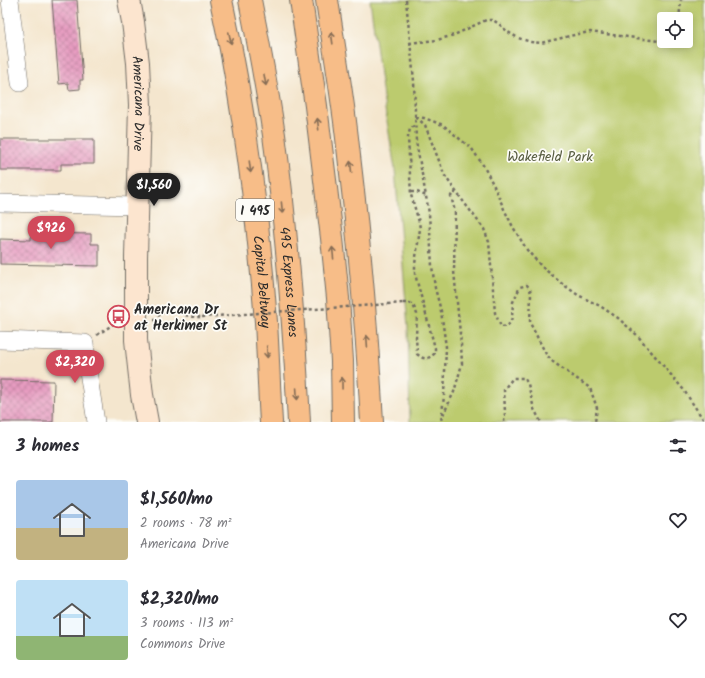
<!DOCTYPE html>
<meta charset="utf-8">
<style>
:root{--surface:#fff;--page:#f7f7f7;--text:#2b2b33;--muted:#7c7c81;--accent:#d1495b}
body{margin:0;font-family:Kalam,sans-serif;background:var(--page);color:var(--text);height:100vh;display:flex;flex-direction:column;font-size:15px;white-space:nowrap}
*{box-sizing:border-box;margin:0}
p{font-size:13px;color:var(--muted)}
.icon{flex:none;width:22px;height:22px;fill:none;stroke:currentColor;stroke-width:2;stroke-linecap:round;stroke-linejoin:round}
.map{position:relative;height:422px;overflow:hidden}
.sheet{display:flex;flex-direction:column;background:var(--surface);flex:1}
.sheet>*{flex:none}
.fabs{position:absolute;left:657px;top:12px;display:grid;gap:8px}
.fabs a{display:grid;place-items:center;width:36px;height:36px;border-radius:4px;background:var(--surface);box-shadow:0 2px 10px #0003;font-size:20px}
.price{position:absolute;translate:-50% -34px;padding:0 9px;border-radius:14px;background:var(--accent);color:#fff;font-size:13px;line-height:26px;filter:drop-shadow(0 1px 2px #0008)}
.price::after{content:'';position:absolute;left:50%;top:24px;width:12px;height:9px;margin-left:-6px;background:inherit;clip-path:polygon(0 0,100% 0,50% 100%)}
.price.active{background:#222;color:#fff}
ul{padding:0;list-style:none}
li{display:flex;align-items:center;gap:12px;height:100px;padding:0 16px}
li span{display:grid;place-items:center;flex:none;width:112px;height:80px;border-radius:4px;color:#555}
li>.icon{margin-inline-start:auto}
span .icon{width:48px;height:48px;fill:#fffc;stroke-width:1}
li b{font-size:17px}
h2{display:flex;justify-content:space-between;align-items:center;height:48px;padding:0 16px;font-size:17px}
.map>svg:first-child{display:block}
.green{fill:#bccb6e;stroke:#747b4c;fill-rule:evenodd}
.building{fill:url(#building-cross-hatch)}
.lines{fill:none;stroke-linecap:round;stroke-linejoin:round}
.street-casing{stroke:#716c64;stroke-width:18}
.secondary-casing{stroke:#716c64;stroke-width:24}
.highway-casing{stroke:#716c64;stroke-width:24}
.path{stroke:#716c64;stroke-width:2.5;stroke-dasharray:3 3;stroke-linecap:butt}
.street{stroke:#fff;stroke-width:17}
.secondary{stroke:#fce5cf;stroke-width:22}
.highway{stroke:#f7bd88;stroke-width:22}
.path-bridge{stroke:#716c64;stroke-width:2.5;stroke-dasharray:3 3;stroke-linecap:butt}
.oneway{stroke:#876d55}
.labels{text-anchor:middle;stroke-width:3.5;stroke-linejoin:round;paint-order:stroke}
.shield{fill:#fdfcf7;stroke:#6a6a68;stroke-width:1}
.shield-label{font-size:13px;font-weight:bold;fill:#2b2b2b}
.street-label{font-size:14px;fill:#2b2b2b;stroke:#fdfcf7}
.park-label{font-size:14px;fill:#565b3f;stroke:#fdfcf7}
.poi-label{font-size:14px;font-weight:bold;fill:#2b2b2b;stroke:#fdfcf7;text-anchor:start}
</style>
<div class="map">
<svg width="705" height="422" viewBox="0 0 705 422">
<defs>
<pattern id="building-cross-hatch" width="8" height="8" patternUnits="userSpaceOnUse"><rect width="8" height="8" fill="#e69bc0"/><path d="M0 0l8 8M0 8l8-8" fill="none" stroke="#bb7f9c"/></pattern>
</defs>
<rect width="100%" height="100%" fill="#fdfcf7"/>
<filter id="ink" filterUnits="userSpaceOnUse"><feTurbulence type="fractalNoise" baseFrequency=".025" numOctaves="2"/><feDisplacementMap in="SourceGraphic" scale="8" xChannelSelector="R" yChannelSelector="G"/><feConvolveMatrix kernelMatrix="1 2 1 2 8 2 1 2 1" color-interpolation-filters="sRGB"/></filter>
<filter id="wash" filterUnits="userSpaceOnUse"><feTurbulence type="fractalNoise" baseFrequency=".012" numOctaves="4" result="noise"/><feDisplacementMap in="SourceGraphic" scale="16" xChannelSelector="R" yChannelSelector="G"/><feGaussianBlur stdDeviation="0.9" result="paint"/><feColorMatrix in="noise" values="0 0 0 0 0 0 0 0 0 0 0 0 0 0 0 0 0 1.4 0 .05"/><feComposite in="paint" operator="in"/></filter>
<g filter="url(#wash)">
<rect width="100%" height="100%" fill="#f4e6ce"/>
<path class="green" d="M370,0H705V422H410L408,327L395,169L383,97ZM664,19H686V41H664Z"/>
<g id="blocks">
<path class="building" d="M52,0H77L83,80H80V89L69,90L68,83L59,84Z
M0,139H94V164H61V170H0Z
M31,233L91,234V244H99V266L0,264V239L31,240Z
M0,380L54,381L53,422H0Z"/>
</g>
</g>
<g filter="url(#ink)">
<use href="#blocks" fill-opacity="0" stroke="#716c64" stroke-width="1"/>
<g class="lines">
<defs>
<path id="street" d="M10,0L20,83
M0,203L138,206
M0,340L85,343L87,365L96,422"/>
<g id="secondary">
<path id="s1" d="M129,0L133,22L138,63L140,105L136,257V340L142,395L147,422"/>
</g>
<g id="highway">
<path id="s2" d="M221,0C244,106 258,214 266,322C268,355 269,389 271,422"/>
<path id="s3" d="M250,0C259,45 267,89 274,135C287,230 294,326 299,422"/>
<path d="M301,0L316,106L332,238L338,298L342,361L343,422"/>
<path d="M327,0C334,49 343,98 348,147C359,238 367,330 372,422"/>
</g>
</defs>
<use href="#street" class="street-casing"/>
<use href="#secondary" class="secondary-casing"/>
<use href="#highway" class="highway-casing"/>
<path class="path" d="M406,0L414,81L416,141L429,213L432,266L435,288L441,311L446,347L444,396L441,422
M679,19L681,0
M409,43L437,40L454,35L486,20H493L499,24L508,32L518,38L531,42L541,43L578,34L590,32L674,43L675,41
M416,117L425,125L445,176L457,193L484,229L489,242L495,313L501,327L508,326L512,318L513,302L520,287L527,285L530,289L531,294L530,323L546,354L553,362L590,388L597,408L595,422
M416,117L424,118L443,125L472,149L483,165L495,188L504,209L513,227L527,250L541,266L561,283L578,295L600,306L618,318L637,335L683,389L705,422
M411,192H417L426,196
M403,303H410L414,307L417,314L416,337L417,354C424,360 428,360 435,353V348L415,274V264L420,229L419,222L411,195L408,137L410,129L415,125
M154,320H156C159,312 169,309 177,311C180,312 183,314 186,315C191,317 197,317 202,317
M97,335L118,321
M443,415L454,392L462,364L461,344L454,271L455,212L451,196L453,193H456
M504,422L505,413L504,389L513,378H524L528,384L534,409L541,422"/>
<use href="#street" class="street"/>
<use href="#secondary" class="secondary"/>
<use href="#highway" class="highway"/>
<path class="path-bridge" d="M202,317L403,303"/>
</g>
<defs><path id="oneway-shaft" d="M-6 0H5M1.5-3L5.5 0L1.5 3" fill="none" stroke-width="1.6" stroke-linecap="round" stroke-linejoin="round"/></defs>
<g class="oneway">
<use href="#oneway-shaft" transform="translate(230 38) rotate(78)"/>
<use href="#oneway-shaft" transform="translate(332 38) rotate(-98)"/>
<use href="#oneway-shaft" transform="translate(265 80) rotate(80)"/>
<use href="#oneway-shaft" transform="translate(318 124) rotate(-97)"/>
<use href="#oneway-shaft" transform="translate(250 167) rotate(83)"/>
<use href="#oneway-shaft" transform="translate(351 167) rotate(-96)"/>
<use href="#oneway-shaft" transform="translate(282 208) rotate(84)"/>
<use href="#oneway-shaft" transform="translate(333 253) rotate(-96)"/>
<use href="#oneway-shaft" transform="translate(367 341) rotate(-94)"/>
<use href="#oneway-shaft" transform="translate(267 352) rotate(87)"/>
<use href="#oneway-shaft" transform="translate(342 383) rotate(-91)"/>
<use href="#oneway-shaft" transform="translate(297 394) rotate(86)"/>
</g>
</g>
<defs>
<symbol id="bus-ring" viewBox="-11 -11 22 22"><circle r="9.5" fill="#fdfcf7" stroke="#d1495b" stroke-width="1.5"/><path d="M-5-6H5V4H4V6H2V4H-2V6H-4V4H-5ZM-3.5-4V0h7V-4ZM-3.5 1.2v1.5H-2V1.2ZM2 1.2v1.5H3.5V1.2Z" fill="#d1495b"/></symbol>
</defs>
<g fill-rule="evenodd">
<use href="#bus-ring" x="106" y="304" width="25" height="25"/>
</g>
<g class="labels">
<rect class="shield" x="236" y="199" width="38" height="22" rx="3"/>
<g class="shield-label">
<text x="255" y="215">I 495</text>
</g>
<g class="street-label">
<text dy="5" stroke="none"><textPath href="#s1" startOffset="104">Americana Drive</textPath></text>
<text dy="5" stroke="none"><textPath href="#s2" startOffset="285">Capital Beltway</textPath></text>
<text dy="5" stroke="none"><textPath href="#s3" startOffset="285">495 Express Lanes</textPath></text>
</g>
<g class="park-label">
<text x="550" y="161">Wakefield Park</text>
</g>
<g class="poi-label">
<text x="134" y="314">Americana Dr<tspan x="134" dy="16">at Herkimer St</tspan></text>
</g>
</g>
</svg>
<div class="fabs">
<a><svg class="icon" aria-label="locate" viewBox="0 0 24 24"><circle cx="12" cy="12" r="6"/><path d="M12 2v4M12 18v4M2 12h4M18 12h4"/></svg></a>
</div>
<b class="price active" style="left:154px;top:207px">$1,560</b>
<b class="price" style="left:51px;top:250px">$926</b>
<b class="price" style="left:75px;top:384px">$2,320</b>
</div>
<section class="sheet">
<h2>3 homes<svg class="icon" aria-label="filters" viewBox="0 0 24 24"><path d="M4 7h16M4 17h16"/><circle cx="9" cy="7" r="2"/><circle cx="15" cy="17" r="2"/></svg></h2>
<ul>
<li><span style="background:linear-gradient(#a9c7e8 60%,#c2b280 0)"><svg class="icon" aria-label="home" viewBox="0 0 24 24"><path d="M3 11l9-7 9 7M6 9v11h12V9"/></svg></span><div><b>$1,560/mo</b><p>2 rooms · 78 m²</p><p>Americana Drive</p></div><svg class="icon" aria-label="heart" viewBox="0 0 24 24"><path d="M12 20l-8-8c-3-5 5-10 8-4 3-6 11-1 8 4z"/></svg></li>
<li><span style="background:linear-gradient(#bfe0f5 70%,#8fb573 0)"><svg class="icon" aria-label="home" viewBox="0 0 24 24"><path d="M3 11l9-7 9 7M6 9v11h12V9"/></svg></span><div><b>$2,320/mo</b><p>3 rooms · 113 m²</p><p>Commons Drive</p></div><svg class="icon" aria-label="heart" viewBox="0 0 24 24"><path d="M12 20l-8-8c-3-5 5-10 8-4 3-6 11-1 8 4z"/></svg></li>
</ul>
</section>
